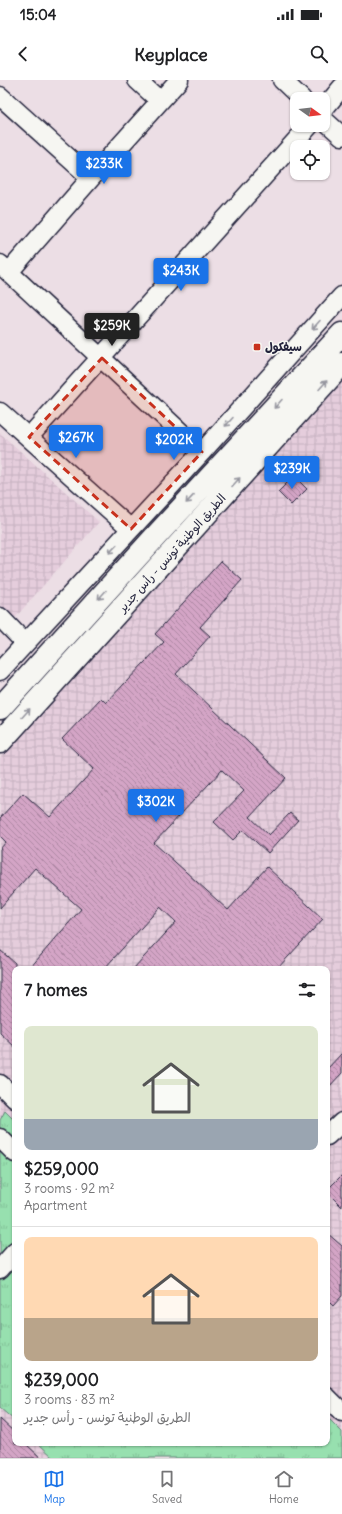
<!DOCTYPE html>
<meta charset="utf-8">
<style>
:root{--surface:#fff;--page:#f2f2f2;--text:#202124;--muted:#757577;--line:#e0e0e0;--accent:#1a73e8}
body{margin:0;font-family:Delius,"Playpen Sans Arabic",sans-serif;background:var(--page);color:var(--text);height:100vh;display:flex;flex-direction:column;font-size:15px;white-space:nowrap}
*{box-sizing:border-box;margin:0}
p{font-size:13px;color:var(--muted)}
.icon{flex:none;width:22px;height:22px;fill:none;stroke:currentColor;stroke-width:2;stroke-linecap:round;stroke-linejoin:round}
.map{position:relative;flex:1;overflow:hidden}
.drawer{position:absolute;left:12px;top:886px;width:318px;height:480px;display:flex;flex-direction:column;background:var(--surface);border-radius:8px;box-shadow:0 1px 3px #0004}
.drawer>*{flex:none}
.needle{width:26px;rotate:105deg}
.fabs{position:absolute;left:290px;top:12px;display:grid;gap:8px}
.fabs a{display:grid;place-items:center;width:40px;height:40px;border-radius:8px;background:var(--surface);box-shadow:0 1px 3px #0004;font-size:20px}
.price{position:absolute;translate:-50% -34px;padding:0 9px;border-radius:4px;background:var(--accent);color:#fff;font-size:13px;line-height:26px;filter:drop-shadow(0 1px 2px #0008)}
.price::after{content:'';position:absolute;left:50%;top:24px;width:12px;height:9px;margin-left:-6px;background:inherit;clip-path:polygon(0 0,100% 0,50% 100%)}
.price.on{background:#222;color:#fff}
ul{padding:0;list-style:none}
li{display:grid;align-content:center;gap:8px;height:212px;padding:0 12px}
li+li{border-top:1px solid var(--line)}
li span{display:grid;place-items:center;height:124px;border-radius:8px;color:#555}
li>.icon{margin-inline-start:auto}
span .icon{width:72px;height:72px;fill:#fffc;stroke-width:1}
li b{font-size:17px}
h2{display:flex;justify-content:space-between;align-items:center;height:48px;padding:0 12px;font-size:17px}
.status{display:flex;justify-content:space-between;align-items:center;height:28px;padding:0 20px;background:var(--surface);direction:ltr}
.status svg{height:11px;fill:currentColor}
header{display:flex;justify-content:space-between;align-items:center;height:52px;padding:0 12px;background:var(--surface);font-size:18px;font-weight:700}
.menu{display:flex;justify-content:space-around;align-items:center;height:56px;border-top:1px solid var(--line);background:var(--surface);font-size:11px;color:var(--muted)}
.menu a{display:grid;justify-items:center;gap:2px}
.menu .on{color:var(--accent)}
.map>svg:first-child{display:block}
.industrial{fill:url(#industrial-grid);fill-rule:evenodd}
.grass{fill:url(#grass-tufts);stroke:#5c8175}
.building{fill:url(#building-back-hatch);stroke:#22223b}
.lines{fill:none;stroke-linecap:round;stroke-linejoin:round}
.minor-casing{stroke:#22223b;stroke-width:21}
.major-casing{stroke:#22223b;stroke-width:25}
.minor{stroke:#f6f6f2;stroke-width:18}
.major{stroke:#f6f6f2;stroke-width:22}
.oneway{stroke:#9797a0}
.marked{fill:#c8321e;fill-opacity:0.2;stroke:#c8321e;stroke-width:3;stroke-dasharray:8 5;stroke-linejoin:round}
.poi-dot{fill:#c8321e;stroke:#f6f6f2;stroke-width:1.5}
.labels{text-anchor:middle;stroke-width:3;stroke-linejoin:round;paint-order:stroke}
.poi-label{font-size:12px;font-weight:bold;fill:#22223b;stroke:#f6f6f2;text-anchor:start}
.street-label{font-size:12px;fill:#22223b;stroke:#f6f6f2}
</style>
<div class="status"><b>15:04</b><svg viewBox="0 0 49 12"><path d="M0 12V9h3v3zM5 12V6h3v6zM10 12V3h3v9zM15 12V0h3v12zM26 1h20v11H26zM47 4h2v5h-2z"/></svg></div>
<header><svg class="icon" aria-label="back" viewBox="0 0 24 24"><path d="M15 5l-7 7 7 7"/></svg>Keyplace<svg class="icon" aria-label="search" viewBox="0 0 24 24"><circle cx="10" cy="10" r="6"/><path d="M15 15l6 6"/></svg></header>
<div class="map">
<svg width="342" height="1378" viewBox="0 0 342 1378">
<defs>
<pattern id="industrial-grid" width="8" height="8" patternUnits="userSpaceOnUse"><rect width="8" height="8" fill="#e5cddc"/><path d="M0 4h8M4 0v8" fill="none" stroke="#c4b0be"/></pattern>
<pattern id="grass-tufts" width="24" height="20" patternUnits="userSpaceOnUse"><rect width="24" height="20" fill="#97e0af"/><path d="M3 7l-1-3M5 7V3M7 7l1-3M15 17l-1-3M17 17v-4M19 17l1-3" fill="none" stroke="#82c097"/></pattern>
<pattern id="building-back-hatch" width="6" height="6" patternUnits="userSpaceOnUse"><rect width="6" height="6" fill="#d4a5c6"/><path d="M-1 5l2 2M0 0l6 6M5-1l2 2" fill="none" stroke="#ac86a2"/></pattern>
</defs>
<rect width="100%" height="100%" fill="#ecdee5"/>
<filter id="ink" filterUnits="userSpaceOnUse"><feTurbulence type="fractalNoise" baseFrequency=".025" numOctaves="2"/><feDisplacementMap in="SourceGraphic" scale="8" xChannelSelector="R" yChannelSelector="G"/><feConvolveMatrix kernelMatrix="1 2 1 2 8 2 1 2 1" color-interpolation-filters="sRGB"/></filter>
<g filter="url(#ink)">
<path class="industrial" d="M342,298V1378H0V678ZM15,889H327V1363H15Z
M0,353L99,442L14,539L0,526Z"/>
<path class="grass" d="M5,1031L15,1041V1341L0,1328V1040Z
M327,1337L342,1352V1378H54L38,1363H327Z"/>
<path class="building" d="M294,396L307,409L291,425L278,412Z
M221,481L242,500L200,547L210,556L176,594L286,698L250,737L269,755L290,733L298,740L268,773L243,750L233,760L214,742L244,711L222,690L154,763L228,830L267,787L323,839L277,889H133L176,842L160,827L104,889H29L81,829L35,788L0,828V769L6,762L0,756V738L23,713L50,737L94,689L62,659L101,618L106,623L164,562L155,554Z
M0,870L15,883V967L0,953Z
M342,973V993L327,1009V989Z
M342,1095V1127L327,1112V1110Z
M327,1153L342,1166V1216L333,1226L327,1220Z
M0,1339L15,1353V1363H25L41,1378H0Z"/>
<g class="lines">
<defs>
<path id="minor" d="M137,0L160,21
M282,0L302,19
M0,16L91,98
M323,30L342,7
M323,39L342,56
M0,184L202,372
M9,192L91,98L179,0
M0,332L131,449
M29,357L310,45
M0,537L25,563
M0,591L202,372L342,216
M0,1004L15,1019
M327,1056L342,1042
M0,1058L15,1073
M0,1189L15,1172
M327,1317L342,1332"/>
<path id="major" d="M0,628L155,457L342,254
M0,662L342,284"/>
</defs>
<use href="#minor" class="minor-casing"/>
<use href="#major" class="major-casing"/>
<use href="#minor" class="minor"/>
<use href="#major" class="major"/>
</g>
<defs><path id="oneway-shaft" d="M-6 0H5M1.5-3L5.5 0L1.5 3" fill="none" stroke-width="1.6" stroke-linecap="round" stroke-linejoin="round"/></defs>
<g class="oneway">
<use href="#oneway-shaft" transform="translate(316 245) rotate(132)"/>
<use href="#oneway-shaft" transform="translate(323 305) rotate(-48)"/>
<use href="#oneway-shaft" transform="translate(278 324) rotate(132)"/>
<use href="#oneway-shaft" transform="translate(229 342) rotate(132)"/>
<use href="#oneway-shaft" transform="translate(236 402) rotate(-48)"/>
<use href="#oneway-shaft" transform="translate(190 419) rotate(133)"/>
<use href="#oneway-shaft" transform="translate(113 469) rotate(133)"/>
<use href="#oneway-shaft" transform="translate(102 515) rotate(132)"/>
<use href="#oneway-shaft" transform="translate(26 633) rotate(-48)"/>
</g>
</g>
<path class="marked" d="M102,278L202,372L131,449L29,357Z"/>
<rect class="poi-dot" x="253" y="263" width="8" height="8" rx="2"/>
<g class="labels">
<g class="poi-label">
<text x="265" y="271">سيفكول</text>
</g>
<g class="street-label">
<text transform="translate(172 473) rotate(-48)" y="4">الطريق الوطنية تونس - رأس جدير</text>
</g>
</g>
</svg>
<div class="fabs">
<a><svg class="needle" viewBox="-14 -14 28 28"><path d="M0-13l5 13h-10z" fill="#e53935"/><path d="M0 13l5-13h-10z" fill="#757577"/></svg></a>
<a><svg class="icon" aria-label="locate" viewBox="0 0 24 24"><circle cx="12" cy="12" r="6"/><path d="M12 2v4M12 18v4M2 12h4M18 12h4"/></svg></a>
</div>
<b class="price" style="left:104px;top:105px">$233K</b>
<b class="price" style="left:181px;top:212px">$243K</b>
<b class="price on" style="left:112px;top:267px">$259K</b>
<b class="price" style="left:76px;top:379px">$267K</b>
<b class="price" style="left:174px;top:381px">$202K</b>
<b class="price" style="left:292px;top:410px">$239K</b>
<b class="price" style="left:156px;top:743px">$302K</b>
<section class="drawer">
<h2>7 homes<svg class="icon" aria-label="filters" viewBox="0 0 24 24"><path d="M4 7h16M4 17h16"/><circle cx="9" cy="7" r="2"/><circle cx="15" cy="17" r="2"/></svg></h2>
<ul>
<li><span style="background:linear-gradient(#dfe7d0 75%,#9aa5b1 0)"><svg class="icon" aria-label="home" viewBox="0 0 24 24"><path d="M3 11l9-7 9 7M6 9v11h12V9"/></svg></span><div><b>$259,000</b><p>3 rooms · 92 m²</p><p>Apartment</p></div></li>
<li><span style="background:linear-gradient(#ffd9b3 65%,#b9a48a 0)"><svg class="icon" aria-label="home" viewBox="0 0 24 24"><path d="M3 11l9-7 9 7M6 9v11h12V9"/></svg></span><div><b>$239,000</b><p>3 rooms · 83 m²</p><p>الطريق الوطنية تونس - رأس جدير</p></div></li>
</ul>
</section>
</div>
<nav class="menu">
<a class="on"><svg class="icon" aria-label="map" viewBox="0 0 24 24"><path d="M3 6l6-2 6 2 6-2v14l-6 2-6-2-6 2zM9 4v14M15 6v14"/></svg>Map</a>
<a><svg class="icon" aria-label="saved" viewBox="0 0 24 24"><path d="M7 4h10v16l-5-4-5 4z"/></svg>Saved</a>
<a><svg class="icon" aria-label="home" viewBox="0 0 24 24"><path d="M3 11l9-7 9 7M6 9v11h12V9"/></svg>Home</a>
</nav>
